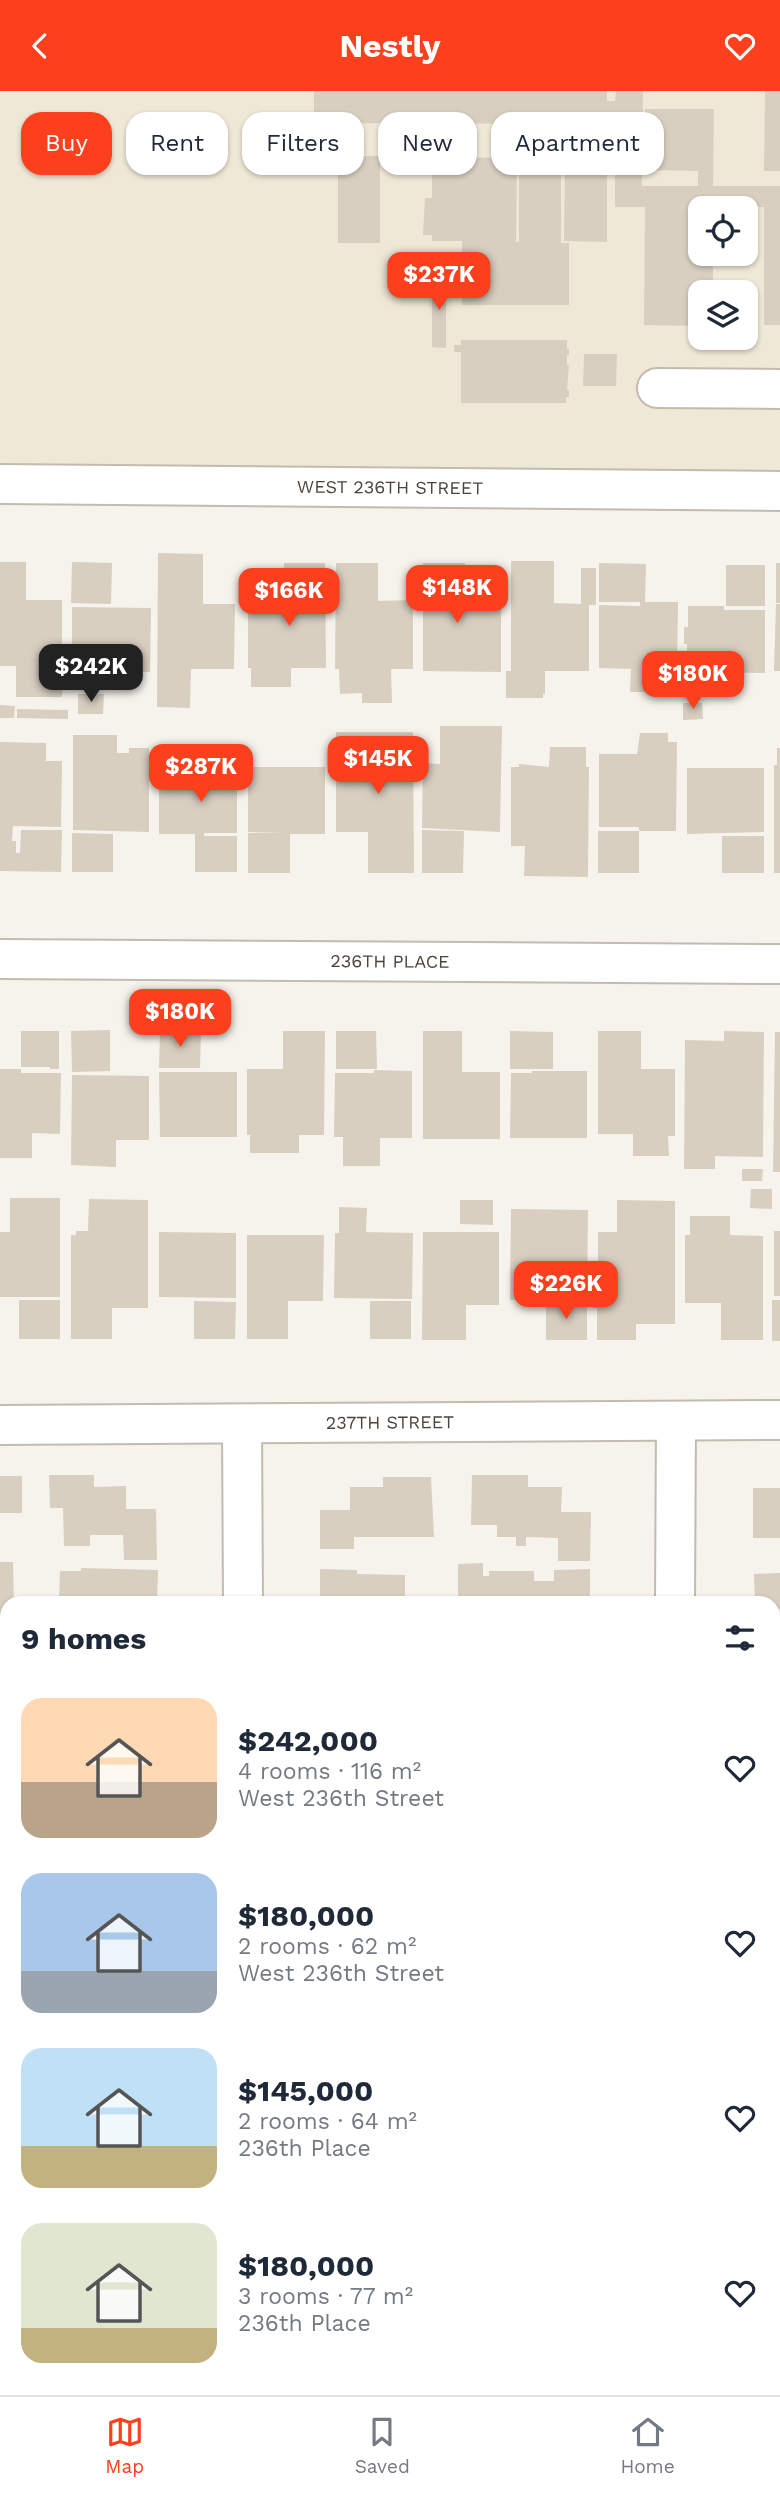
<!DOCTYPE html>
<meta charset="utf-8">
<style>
:root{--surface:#fff;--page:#f6f6f7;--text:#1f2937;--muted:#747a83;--line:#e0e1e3;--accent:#fc3f1d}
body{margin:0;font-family:"Work Sans",sans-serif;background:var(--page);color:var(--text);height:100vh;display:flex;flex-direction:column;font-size:26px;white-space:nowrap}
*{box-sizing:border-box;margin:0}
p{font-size:23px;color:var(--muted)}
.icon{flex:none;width:38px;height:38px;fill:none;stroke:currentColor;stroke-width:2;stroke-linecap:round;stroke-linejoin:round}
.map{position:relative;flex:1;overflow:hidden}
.sheet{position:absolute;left:0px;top:1505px;width:780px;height:800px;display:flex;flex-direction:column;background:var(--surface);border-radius:21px 21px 0 0;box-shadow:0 2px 5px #0004}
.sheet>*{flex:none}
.banner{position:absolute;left:21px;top:21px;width:738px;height:63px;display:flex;gap:14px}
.controls{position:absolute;left:688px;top:105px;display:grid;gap:14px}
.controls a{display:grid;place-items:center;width:70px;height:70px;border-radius:14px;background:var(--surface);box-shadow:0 2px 5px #0004;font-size:35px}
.price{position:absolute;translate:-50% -60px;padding:0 16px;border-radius:14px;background:var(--accent);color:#fff;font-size:23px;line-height:46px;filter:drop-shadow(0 2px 4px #0008)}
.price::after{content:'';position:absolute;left:50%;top:42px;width:21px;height:16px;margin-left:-10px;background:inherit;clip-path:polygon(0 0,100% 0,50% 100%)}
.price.on{background:#222;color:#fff}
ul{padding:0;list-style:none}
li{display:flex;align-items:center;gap:21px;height:175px;padding:0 21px}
li span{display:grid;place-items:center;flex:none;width:196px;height:140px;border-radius:21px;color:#555}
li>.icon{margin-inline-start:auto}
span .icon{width:84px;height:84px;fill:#fffc;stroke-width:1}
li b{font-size:30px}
h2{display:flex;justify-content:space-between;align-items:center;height:84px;padding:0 21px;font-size:30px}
.chip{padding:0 24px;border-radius:21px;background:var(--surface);box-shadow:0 2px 5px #0004;font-size:24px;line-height:63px}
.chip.on{background:var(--accent);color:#fff}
header{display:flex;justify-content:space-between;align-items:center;height:91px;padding:0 21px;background:var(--accent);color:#fff;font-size:32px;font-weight:700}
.tab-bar{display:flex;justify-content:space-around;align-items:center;height:98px;border-top:2px solid var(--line);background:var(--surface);font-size:19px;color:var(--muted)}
.tab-bar a{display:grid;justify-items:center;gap:4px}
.tab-bar .on{color:var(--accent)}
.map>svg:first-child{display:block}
.education{fill:#efe8d6;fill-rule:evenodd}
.building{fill:#d8cfc1}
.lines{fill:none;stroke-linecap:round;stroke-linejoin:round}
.minor-casing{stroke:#c2bbae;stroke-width:42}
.minor{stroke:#fff;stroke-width:38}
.labels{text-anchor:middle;stroke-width:7;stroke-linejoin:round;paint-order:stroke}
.street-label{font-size:18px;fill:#4b4439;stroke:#fff}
</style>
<header><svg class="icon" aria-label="back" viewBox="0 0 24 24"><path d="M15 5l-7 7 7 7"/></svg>Nestly<svg class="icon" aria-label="heart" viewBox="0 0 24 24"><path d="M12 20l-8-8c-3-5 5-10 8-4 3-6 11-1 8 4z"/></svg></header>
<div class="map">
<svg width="780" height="2304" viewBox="0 0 780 2304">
<rect width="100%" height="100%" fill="#f6f3ec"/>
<path class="education" d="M0,0H780V384L0,381ZM700,117H746V163H700ZM700,201H746V247H700Z"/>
<path class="building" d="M314,0H607V10H615L616,0H643L642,95H698V80L645,79V18H714L713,95H780V234H764V116L700,117V163H713V201H700V235L644,234L645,116H615V29H607V33L314,32Z
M765,0H780V80H764Z
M338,65H380V152H338Z
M432,66L517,67L516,151H519V66H561V152H569V214H462V150H432V144H423L425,107H432Z
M565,67H607V151L564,150Z
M432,186H446V257L432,256Z
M461,249H567V258H569V264H567V274H569L567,299H569V306H566V312H461V261H454V254H461Z
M584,263H617L616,295H583Z
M158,462L203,463V513H235L234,578H191L190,617L157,616Z
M511,470H554V512L581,513V477H596V514H589V580H545V603H543V607H506V580H511Z
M0,471H26V509H62V606H16V575H0Z
M72,471L112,472L111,513L71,512Z
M284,472H325L326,577H291V596H251V577H248V509H284Z
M336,472H378V510L413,509V578H391L392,612H362V602L340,603L339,578H335Z
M423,472H465V515H501V581L423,580Z
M599,472L646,473L645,511H678L677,578H668V601H630L631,578L599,577V514L640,515V511H599Z
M776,472H780V512H776Z
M726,474H765V515H726Z
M776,513H780V580H774Z
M688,515H724V519H765V582L687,581V553H684V536H688Z
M72,516L151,517L150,581L72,580Z
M78,603H104L103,623H78Z
M683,612H702L703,628L683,629Z
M0,614L15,615L14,627H0Z
M17,618L68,619V628L17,627Z
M440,635H502L500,741L422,737L423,672L440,673Z
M336,641H413L414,782H368V741H336Z
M640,642H668V651H677L676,740H639V736H599V663H637Z
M73,644H117V662H129V657H149V741L73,739Z
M0,651L46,652V670H62L61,736L13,735L12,750H16V762H20L21,739H62L61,781L0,780Z
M195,656H230V675H237V742H204V745H237V781H195V743H159V660L195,661Z
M550,656H586V676H589L588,786L524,785L525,755H511V676H519V673L549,676Z
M777,657H780V782H774V674H777Z
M248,676H325V743H290V782H248V742H285L248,741Z
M687,677H764V741L687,743Z
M422,739L464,740L463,782H422Z
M598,740H639V782H598Z
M72,742L113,743V781H72Z
M722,745H764V782H722Z
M110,939V980L72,981L71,940Z
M160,939L201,940L200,977H159Z
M21,940H59V978H50V976H21Z
M283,940H325L324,1044H299V1062H250V1044H247V978H283Z
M336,940H376L377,978H336Z
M423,940H462V981H500V1048H423Z
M510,940L553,941V978H510Z
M598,940H641V978H675V1045H668L669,1065H633V1043H598Z
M724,940L764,941L763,1066L715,1065V1078H684L685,949L724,950Z
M775,941H780V1081H773Z
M0,978H21V982H61L60,1043L32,1042V1067H0Z
M374,979L412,980V1047H380V1075H343V1046H334L335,982H374Z
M532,980H587V1047H510L511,982H532Z
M159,981H237V1046H160Z
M72,984L149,985V1049H116V1076L71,1074Z
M742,1078H763L762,1090H742Z
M751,1098H772V1118L750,1117Z
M10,1107H60V1206H0V1141H10Z
M89,1108L148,1109V1217H112V1248H71V1144H76V1140H88Z
M460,1109H493V1134L460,1133Z
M617,1109L675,1110V1233H636V1249H597V1217H593V1202H598V1141H617Z
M339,1116L367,1117L366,1141L413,1142L412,1208L334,1207L335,1142H339Z
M511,1118L588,1119L587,1210L510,1209Z
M690,1125H730V1144L763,1145V1249H721V1212H685V1144H690Z
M774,1140H780V1205H774Z
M159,1141L236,1142V1207L159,1206Z
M423,1141H499V1214H466V1249H422Z
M247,1144H324L323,1210H288V1248H247Z
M19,1209H60V1248H19Z
M772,1209H780V1250H772Z
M194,1210L236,1211L235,1248H194Z
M370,1210H411V1248H370Z
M546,1212H587V1249H546Z
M49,1384H94V1396L126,1395V1418H156L157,1469H124L123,1444H90V1455H64L63,1417H50Z
M472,1384H528V1396H562L561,1421H591L590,1470H558V1447L526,1446V1455H516V1446H497V1434H471Z
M0,1385H22V1422H0Z
M383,1386H431L434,1446H354V1458H320V1419H350V1396H383Z
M753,1397H780V1447H753Z
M0,1471H13L14,1512H7V1528H0Z
M483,1472V1485H489V1480H534V1490H554V1479L590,1478V1512H490V1505H458V1473Z
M81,1477L158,1479L157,1512H82V1508H59L60,1480H81Z
M320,1478L357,1479V1483L405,1484V1508H430V1512H320Z
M780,1482V1518H774V1512H755L754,1483Z
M0,1578H7V1660H0Z
M774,1588H780V1670H774Z
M0,1695H7V1732H0Z
M774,1742H780V1780H774Z
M774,1803H780V1863H774Z
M774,1909H780V1968H774Z
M774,1998H780V2105H774Z
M0,2139H7V2227H0Z
M774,2147H780V2237H774Z
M0,2257H7V2293H0Z
M774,2276H780V2304H740V2298H774Z
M240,2298H364V2304H240Z
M392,2298H519V2304H392Z
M565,2298H648V2304H565Z
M670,2298H709V2304H670Z"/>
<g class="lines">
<defs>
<g id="minor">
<path d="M657,297L780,298"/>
<path id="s1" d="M0,393L780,400"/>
<path id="s2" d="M0,868L780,873"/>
<path d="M242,1333L243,1512"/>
<path id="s3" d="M0,1334L780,1329"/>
<path d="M675,1512L676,1330"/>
<path d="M0,2028H7"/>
<path d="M774,2135H780"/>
<path d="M774,2266H780"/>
<path d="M550,2304V2298"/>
</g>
</defs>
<use href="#minor" class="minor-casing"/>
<use href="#minor" class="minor"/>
</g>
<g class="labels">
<g class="street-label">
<text dy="6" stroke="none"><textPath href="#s1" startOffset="390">WEST 236TH STREET</textPath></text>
<text dy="6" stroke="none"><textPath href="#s2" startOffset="390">236TH PLACE</textPath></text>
<text dy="6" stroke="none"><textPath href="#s3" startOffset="390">237TH STREET</textPath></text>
</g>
</g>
</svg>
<div class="controls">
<a><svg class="icon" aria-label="locate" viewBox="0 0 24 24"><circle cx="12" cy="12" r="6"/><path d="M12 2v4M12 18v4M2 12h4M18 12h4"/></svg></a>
<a><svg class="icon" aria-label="layers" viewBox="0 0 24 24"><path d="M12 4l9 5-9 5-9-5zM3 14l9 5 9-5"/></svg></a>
</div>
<b class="price" style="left:439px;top:221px">$237K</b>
<b class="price" style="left:457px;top:534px">$148K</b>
<b class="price" style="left:289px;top:537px">$166K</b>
<b class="price on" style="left:91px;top:613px">$242K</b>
<b class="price" style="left:693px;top:620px">$180K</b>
<b class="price" style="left:378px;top:705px">$145K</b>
<b class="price" style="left:201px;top:713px">$287K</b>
<b class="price" style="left:180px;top:958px">$180K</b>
<b class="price" style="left:566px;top:1230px">$226K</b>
<div class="banner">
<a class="chip on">Buy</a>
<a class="chip">Rent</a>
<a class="chip">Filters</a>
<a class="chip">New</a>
<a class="chip">Apartment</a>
</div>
<section class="sheet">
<h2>9 homes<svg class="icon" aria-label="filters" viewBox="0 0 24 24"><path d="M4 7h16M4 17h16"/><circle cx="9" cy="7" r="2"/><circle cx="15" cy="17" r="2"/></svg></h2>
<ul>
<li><span style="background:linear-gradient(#ffd9b3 60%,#b9a48a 0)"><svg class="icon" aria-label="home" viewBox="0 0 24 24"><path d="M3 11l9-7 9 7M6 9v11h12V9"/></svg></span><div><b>$242,000</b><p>4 rooms · 116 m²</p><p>West 236th Street</p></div><svg class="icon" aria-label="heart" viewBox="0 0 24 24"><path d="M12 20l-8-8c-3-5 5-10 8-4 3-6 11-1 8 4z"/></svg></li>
<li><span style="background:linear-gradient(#a9c7e8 70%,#9aa5b1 0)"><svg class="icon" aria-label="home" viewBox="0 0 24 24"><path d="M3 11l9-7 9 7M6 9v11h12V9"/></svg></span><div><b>$180,000</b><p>2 rooms · 62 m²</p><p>West 236th Street</p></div><svg class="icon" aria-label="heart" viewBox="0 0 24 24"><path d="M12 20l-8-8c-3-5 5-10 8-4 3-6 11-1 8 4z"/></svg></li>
<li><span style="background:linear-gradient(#bfe0f5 70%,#c2b280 0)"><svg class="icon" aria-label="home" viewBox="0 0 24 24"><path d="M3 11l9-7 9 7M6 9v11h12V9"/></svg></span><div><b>$145,000</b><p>2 rooms · 64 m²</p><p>236th Place</p></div><svg class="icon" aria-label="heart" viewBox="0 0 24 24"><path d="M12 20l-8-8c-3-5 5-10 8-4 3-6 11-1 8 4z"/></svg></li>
<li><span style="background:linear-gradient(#dfe7d0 75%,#c2b280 0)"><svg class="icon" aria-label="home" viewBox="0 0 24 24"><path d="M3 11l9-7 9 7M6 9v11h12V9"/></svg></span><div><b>$180,000</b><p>3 rooms · 77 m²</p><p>236th Place</p></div><svg class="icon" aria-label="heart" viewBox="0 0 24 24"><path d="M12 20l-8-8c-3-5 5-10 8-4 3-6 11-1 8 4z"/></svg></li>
</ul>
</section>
</div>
<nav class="tab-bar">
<a class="on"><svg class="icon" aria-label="map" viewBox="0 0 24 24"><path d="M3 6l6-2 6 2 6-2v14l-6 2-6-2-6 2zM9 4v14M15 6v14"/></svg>Map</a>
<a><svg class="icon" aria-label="saved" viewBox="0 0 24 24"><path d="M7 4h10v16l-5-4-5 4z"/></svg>Saved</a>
<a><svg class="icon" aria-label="home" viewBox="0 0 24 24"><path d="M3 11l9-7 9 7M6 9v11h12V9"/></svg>Home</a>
</nav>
